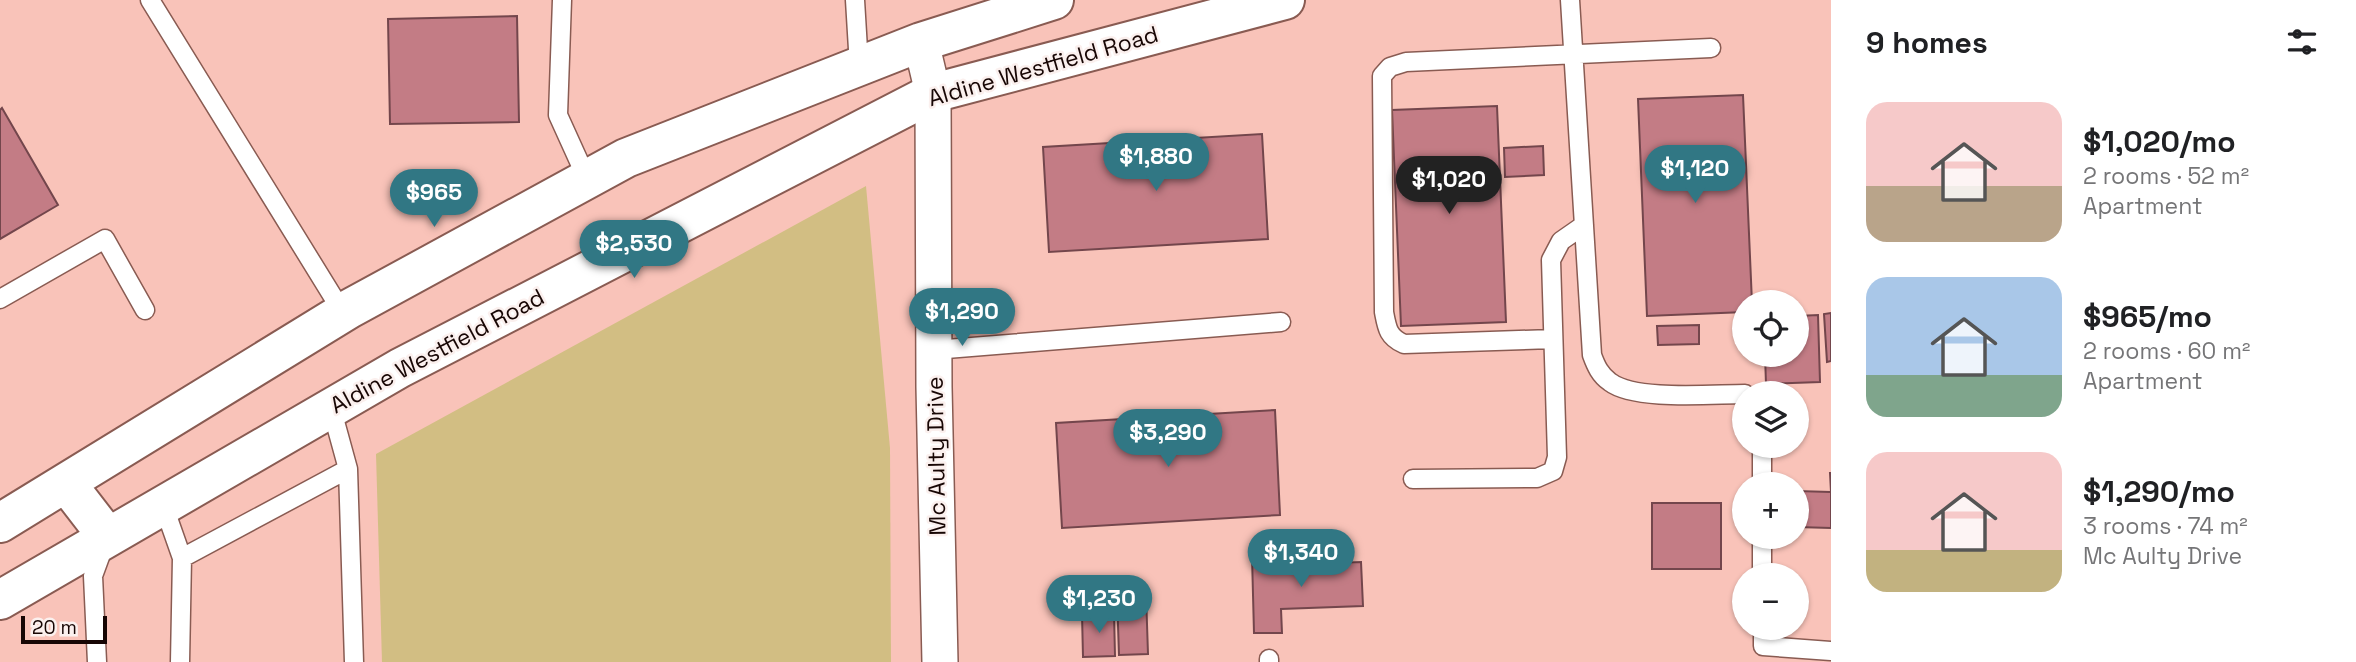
<!DOCTYPE html>
<meta charset="utf-8">
<style>
:root{--surface:#fff;--page:#f2f2f2;--text:#202124;--muted:#757577;--accent:#317784}
body{margin:0;font-family:"Space Grotesk",sans-serif;background:var(--page);color:var(--text);height:100vh;display:flex;flex-direction:column;font-size:26px;white-space:nowrap}
*{box-sizing:border-box;margin:0}
p{font-size:23px;color:var(--muted)}
.icon{flex:none;width:38px;height:38px;fill:none;stroke:currentColor;stroke-width:2;stroke-linecap:round;stroke-linejoin:round}
.map{position:relative;flex:1;overflow:hidden}
.details{display:flex;flex-direction:column;background:var(--surface);width:525px}
.details>*{flex:none}
.fabs{position:absolute;left:1732px;top:290px;display:grid;gap:14px}
.fabs a{display:grid;place-items:center;width:77px;height:77px;border-radius:50%;background:var(--surface);box-shadow:0 2px 5px #0004;font-size:35px}
.scale{position:absolute;left:21px;bottom:18px;width:86px;box-sizing:border-box;padding-left:7px;border:4px solid #170604;border-top:0;font-size:19px;line-height:24px;white-space:nowrap;color:#170604;-webkit-text-stroke:5px #fbf0ee;paint-order:stroke}
.price{position:absolute;translate:-50% -60px;padding:0 16px;border-radius:24px;background:var(--accent);color:#fff;font-size:23px;line-height:46px;filter:drop-shadow(0 2px 4px #0008)}
.price::after{content:'';position:absolute;left:50%;top:42px;width:21px;height:16px;margin-left:-10px;background:inherit;clip-path:polygon(0 0,100% 0,50% 100%)}
.price.active{background:#222;color:#fff}
ul{padding:0;list-style:none}
li{display:flex;align-items:center;gap:21px;height:175px;padding:0 35px}
li span{display:grid;place-items:center;flex:none;width:196px;height:140px;border-radius:21px;color:#555}
li>.icon{margin-inline-start:auto}
span .icon{width:84px;height:84px;fill:#fffc;stroke-width:1}
li b{font-size:30px}
h2{display:flex;justify-content:space-between;align-items:center;height:84px;padding:0 35px;font-size:30px}
main{display:flex;flex:1;min-height:0}
.map>svg:first-child{display:block}
.green{fill:#d2be83}
.building{fill:#c37c85;stroke:#73464c;stroke-width:2}
.lines{fill:none;stroke-linecap:round;stroke-linejoin:round}
.service-casing{stroke:#895b52;stroke-width:21}
.minor-casing{stroke:#895b52;stroke-width:38}
.secondary-casing{stroke:#895b52;stroke-width:42}
.service{stroke:#fff;stroke-width:18}
.minor{stroke:#fff;stroke-width:35}
.secondary{stroke:#fff;stroke-width:38}
.labels{text-anchor:middle;stroke-width:5;stroke-linejoin:round;paint-order:stroke}
.street-label{font-size:23px;fill:#170604;stroke:#fbf0ee}
</style>
<main>
<div class="map">
<svg width="1831" height="662" viewBox="0 0 1831 662">
<rect width="100%" height="100%" fill="#f9c3b9"/>
<path class="green" d="M866,186L890,448L891,662H382L376,454Z"/>
<path class="building" d="M517,16L519,122L390,124L388,19Z
M1743,95L1752,303H1745V312L1647,316L1638,99Z
M1497,106L1506,322L1401,326L1392,110Z
M2,108L58,205L0,239V110Z
M1262,134L1268,239L1049,252L1043,147Z
M1543,146L1544,175L1505,177L1504,148Z
M1831,313V361L1827,362L1824,314Z
M1818,315L1820,382L1766,384L1765,355H1797V316Z
M1699,325V344L1658,345L1657,326Z
M1275,410L1280,515L1062,528L1056,423Z
M1830,473H1831V528L1797,527V491L1831,492Z
M1652,503H1721V569H1652Z
M1281,555V565L1361,562L1363,606L1281,609L1282,633H1254L1252,556Z
M1146,594L1148,654L1119,655L1117,595Z
M1114,613L1115,656L1083,657L1082,614Z"/>
<g class="lines">
<defs>
<path id="service" d="M150,0L343,313
M562,0L558,115L587,179
M855,0L859,66
M1570,0L1592,355C1596,366 1600,375 1610,382C1635,401 1711,394 1745,394
M0,299L105,239L145,310
M1552,339L1404,344C1388,337 1387,328 1384,312L1382,76L1390,67L1406,62L1711,48
M934,350L1281,322
M331,407L348,469L354,662
M1762,446V485
M1413,479L1537,478L1553,471L1557,457L1551,260L1561,241L1584,225
M163,504L182,558L180,662
M1762,537V576
M182,558L348,469
M1763,628V646L1831,651
M97,662L93,576L104,546
M1269,662V659"/>
<path id="minor" d="M921,42L933,93L934,387L940,662"/>
<path id="secondary" d="M66,483L107,536
M0,523L349,309L626,158L921,42L1054,0
M0,600L400,368L933,93L1285,0"/>
</defs>
<use href="#service" class="service-casing"/>
<use href="#minor" class="minor-casing"/>
<use href="#secondary" class="secondary-casing"/>
<use href="#service" class="service"/>
<use href="#minor" class="minor"/>
<use href="#secondary" class="secondary"/>
</g>
<g class="labels">
<g class="street-label">
<text transform="translate(1043 66) rotate(-16)" y="8">Aldine Westfield Road</text>
<text transform="translate(437 351) rotate(-28)" y="8">Aldine Westfield Road</text>
<text transform="translate(936 456) rotate(-91)" y="8">Mc Aulty Drive</text>
</g>
</g>
</svg>
<div class="fabs">
<a><svg class="icon" aria-label="locate" viewBox="0 0 24 24"><circle cx="12" cy="12" r="6"/><path d="M12 2v4M12 18v4M2 12h4M18 12h4"/></svg></a>
<a><svg class="icon" aria-label="layers" viewBox="0 0 24 24"><path d="M12 4l9 5-9 5-9-5zM3 14l9 5 9-5"/></svg></a>
<a>+</a>
<a>−</a>
</div>
<div class="scale">20 m</div>
<b class="price" style="left:1156px;top:193px">$1,880</b>
<b class="price" style="left:1695px;top:205px">$1,120</b>
<b class="price active" style="left:1449px;top:216px">$1,020</b>
<b class="price" style="left:434px;top:229px">$965</b>
<b class="price" style="left:634px;top:280px">$2,530</b>
<b class="price" style="left:962px;top:348px">$1,290</b>
<b class="price" style="left:1168px;top:469px">$3,290</b>
<b class="price" style="left:1301px;top:589px">$1,340</b>
<b class="price" style="left:1099px;top:635px">$1,230</b>
</div>
<section class="details">
<h2>9 homes<svg class="icon" aria-label="filters" viewBox="0 0 24 24"><path d="M4 7h16M4 17h16"/><circle cx="9" cy="7" r="2"/><circle cx="15" cy="17" r="2"/></svg></h2>
<ul>
<li><span style="background:linear-gradient(#f6c9c9 60%,#b9a48a 0)"><svg class="icon" aria-label="home" viewBox="0 0 24 24"><path d="M3 11l9-7 9 7M6 9v11h12V9"/></svg></span><div><b>$1,020/mo</b><p>2 rooms · 52 m²</p><p>Apartment</p></div></li>
<li><span style="background:linear-gradient(#a9c7e8 70%,#7fa58c 0)"><svg class="icon" aria-label="home" viewBox="0 0 24 24"><path d="M3 11l9-7 9 7M6 9v11h12V9"/></svg></span><div><b>$965/mo</b><p>2 rooms · 60 m²</p><p>Apartment</p></div></li>
<li><span style="background:linear-gradient(#f6c9c9 70%,#c2b280 0)"><svg class="icon" aria-label="home" viewBox="0 0 24 24"><path d="M3 11l9-7 9 7M6 9v11h12V9"/></svg></span><div><b>$1,290/mo</b><p>3 rooms · 74 m²</p><p>Mc Aulty Drive</p></div></li>
</ul>
</section>
</main>
